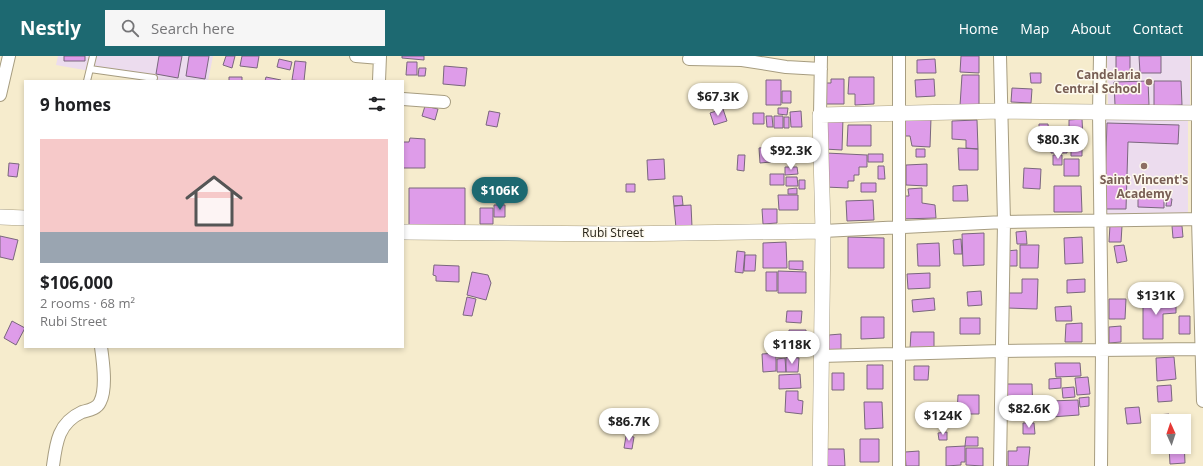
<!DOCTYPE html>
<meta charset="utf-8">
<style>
:root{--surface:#fff;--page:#f6f6f6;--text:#202124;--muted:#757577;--line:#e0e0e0;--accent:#1d6971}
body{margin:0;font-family:"Open Sans",sans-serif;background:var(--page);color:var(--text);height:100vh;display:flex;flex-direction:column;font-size:15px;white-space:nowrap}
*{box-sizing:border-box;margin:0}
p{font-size:13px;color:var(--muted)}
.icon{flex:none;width:22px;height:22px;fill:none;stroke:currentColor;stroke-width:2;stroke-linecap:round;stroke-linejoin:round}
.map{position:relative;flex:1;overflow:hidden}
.side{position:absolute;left:24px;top:24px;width:380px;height:268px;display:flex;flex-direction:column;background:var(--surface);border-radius:0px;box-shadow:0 2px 6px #0003}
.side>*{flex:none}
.needle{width:26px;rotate:357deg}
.controls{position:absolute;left:1151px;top:358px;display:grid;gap:8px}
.controls a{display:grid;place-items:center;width:40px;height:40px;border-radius:0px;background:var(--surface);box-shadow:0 2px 6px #0003;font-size:20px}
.price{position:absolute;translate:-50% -34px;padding:0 9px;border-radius:14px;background:#fff;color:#222;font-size:13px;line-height:26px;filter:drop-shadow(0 1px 2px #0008)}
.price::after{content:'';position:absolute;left:50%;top:24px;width:12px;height:9px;margin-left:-6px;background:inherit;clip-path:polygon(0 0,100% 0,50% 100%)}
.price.on{background:var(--accent);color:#fff}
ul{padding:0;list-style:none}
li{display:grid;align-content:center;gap:8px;height:212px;padding:0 16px}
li+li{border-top:1px solid var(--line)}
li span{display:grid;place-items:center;height:124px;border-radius:0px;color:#555}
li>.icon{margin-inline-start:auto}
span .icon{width:72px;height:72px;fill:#fffc;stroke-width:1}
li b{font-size:17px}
h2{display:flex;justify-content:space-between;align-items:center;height:48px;padding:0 16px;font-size:17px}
header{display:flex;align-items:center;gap:24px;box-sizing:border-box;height:56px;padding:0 20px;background:var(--accent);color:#fff}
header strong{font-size:19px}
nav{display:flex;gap:22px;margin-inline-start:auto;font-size:14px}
.search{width:280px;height:36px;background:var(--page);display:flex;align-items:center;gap:10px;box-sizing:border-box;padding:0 14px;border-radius:0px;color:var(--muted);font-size:15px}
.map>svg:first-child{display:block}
.education{fill:#ecdcee}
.building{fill:#de9ce9;stroke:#7a677d}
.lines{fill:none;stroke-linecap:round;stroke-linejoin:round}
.service-casing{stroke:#a79d80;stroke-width:8}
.minor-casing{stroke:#a79d80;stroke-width:14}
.tertiary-casing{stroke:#a79d80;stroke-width:16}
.service{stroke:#fff;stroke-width:6}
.minor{stroke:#fff;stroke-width:12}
.tertiary{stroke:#fff;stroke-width:15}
.education-dot{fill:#8d6e63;stroke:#fdf9ed;stroke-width:1.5}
.labels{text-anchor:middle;stroke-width:3;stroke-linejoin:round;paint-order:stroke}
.education-label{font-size:12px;font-weight:bold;fill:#785e54;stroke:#fdf9ed;text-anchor:end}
.street-label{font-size:12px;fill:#272318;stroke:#fdf9ed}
</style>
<header>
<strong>Nestly</strong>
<div class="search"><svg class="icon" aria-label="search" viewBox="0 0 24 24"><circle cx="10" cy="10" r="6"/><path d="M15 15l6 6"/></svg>Search here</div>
<nav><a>Home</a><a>Map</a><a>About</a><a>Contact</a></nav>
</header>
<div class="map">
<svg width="1203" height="410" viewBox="0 0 1203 410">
<rect width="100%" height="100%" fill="#f6eccd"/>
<path class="education" d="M58,0H213L208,25H147L56,9Z
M1107,0H1190V51H1108Z
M1100,61H1188V159H1100Z"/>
<path class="building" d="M64,0H85V5H64Z
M159,0H182L178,22L156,18Z
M189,0H209L205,23L186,20Z
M226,0H235L232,12L223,9Z
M242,0H259L257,12L240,10Z
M402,0H424V4L402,2Z
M961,0H979V17L960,16Z
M1116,0H1130V23H1116Z
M1139,0H1161V17H1140Z
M279,3L292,6L290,14L277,11Z
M935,3L936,17H917V4Z
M295,5L306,6L304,25L292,24Z
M407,6H417V19H406Z
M444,10L467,12L465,30L443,28Z
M419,12H426L425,20H418Z
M1030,17H1041V27H1031Z
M962,19H979V50H960Z
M229,21H242V25H229Z
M266,21L281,24V25H265Z
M849,21H874V48L855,49V38H848Z
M831,23H844V48H823L822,27H831Z
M934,23L935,40L916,41L915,24Z
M766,24H781V49H766Z
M1148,25L1149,49H1115L1114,26Z
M1154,25H1181L1182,49L1154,50Z
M1012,32L1032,33L1031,47L1011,46Z
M782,35H791V47H782Z
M425,50L438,53L435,64L422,60Z
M778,52H788L787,59L778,58Z
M723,53L727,65L714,69L710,57Z
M489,55L500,57L497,71L486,69Z
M801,55L802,71H791L790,56Z
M753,57H764V68H753Z
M766,60H772L773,71H767Z
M774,60H783V72H774Z
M784,61H789V72H784Z
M906,61L931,62L930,91L912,90L910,80H904Z
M825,62H843L842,94L824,93Z
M1082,63L1083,83H1069V64Z
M977,64L978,93L966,92V84L952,83V65Z
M1107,67L1179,69L1178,88L1128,86L1126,153H1104Z
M1039,68H1048L1049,79H1039Z
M848,69H871V90H847Z
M410,82L425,83V112H403V86H409Z
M1051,85H1067V97H1051Z
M770,91L771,106L760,107L759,92Z
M1071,91H1082V100H1071Z
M958,92L978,93V114H959Z
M916,93H925V101H916Z
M826,97L867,99V111H859V119H854V125H848V132L825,131Z
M868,98H883V106H868Z
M738,99H745L744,115L737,114Z
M1053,99H1062V109H1053Z
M664,103L665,123L648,124L647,104Z
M1064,103H1079V120H1064Z
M9,107L19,108L17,121L8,120Z
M927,108V130L906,129V109Z
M878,110H884L885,123H878Z
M785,111H797L798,118L785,119Z
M1024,112L1041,113L1040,133L1023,132Z
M770,118H784V129H770Z
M786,121H797L798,130H786Z
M799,124H805V133H799Z
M861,127H876V136H861Z
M626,128H635V136H626Z
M967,129L968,145H953V130Z
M1054,130H1081L1082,156H1054Z
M409,132H465V171H409Z
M797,132V138H788V133Z
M922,132V147L935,149L936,162L901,163L902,140H909L908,133Z
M778,139H798V154H779Z
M1138,139L1164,140V152L1138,151Z
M673,140H682L683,149L674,150Z
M1167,142L1172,143L1171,150H1166Z
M873,144L874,164L847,165L846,145Z
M494,149H505V161H494Z
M691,149L692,171L676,172L674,150Z
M480,152H493V168H480Z
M762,153H777V167L763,168Z
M1110,169L1122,170L1121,186H1109Z
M1172,170H1182L1183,181L1173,182Z
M1026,175L1027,188H1017L1016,176Z
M984,177V209L963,210L962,178Z
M0,180L18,184L13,204L0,201Z
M848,181L884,182V212H848Z
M1082,181L1083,207L1065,208L1064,182Z
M961,183L962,198H954L953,184Z
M786,186L787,212H763V187Z
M939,187L940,210H918L917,188Z
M1020,189H1039L1038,212H1020Z
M1124,189L1127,205L1117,207L1114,190Z
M1017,194V210H1007L1006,195Z
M737,195L745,196L743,217L735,216Z
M745,199H756L755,215H744Z
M789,205H803V214L789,213Z
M434,209L459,210V226L436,225V220L433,219Z
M778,215L806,216V237H778Z
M472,216L488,219L491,227L486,244L467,239Z
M766,216H777V235H766Z
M930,217V232L908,233L907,218Z
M1022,223H1038L1037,253L1007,252L1008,237H1022Z
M1085,223V236L1067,237V224Z
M981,235L982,249L968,250L967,236Z
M467,241L476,243L472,260L463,259Z
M934,242L935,254L913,256L912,244Z
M1143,242H1176V257L1163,258V283H1143Z
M1109,243H1126L1125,263H1109Z
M1071,250L1072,265H1056L1055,251Z
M787,255H802L801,267L786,266Z
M1179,260H1190V278H1179Z
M861,261H884V282L861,283Z
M960,262H980V278H960Z
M12,265L25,272L16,289L4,282Z
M1082,267V286H1065L1066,268Z
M1121,270V286L1109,287V271Z
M789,274H806V287H789Z
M911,276H934V293H910Z
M841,278V295H827L829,279Z
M792,290V300L777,301V291Z
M776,297V315L763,316L762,298Z
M786,301L799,302L798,316H786Z
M1174,301L1176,323L1157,325L1156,302Z
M785,302L786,316H777V303Z
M1055,307H1080L1081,320L1056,321Z
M867,309H883V333H867Z
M914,310H929L928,324H914Z
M832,317H844V334H832Z
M800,318L801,332L779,333V319Z
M1088,321L1090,338L1077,339L1075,322Z
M1061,322V332L1049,333V323Z
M1006,328H1032L1033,360L1007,361Z
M1171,329L1172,345L1158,346L1157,330Z
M1074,331L1075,341L1063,342L1062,332Z
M786,335H798V344L803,345L802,358L785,356Z
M958,339H979V358H957Z
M1089,341V350L1080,351L1079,342Z
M1078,344L1079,359L1051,361L1050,345Z
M864,346H882L883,372L865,373Z
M1139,351L1141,367L1127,368L1125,352Z
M1169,358L1170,365H1158V371L1157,359Z
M1023,367H1034L1035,378H1023Z
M947,376V384H939L938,377Z
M626,380L634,381L632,393L624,392Z
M966,381H978V390H965Z
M860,383H879V406H860Z
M1184,384L1185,407L1170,408L1169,391H1184Z
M965,390V406H961V409L946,410V391Z
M1017,391H1030L1028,410H1008V395H1017Z
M966,392H983V410L966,409Z
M827,393H844L845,410H827Z
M919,395V410H906L905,396Z"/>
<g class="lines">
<defs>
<path id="service" d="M90,13L154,22
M87,25L93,0"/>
<path id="minor" d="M356,0L380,2
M1000,0L1004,166L1000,410
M1100,0L1099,56L1102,294L1101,410
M1198,0V163L1203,345
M689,3L742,4L786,11L821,13
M379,25L380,0
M0,39L9,0
M403,43L444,46
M820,59L821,0
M823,175L1004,166L1203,163
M821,300L1002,295L1203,293
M53,410C56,387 58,367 82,356C89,354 97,353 100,346C107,333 103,305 101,291
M899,410V0"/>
<path id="tertiary" d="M0,161L25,162
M403,176L620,178L823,175
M820,410L823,175L820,59L1002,55L1203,57"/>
</defs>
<use href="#service" class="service-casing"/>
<use href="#minor" class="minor-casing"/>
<use href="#tertiary" class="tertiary-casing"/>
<use href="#service" class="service"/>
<use href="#minor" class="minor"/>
<use href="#tertiary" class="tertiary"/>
</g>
<g class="education-dot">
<circle cx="1149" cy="26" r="4"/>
<circle cx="1144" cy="110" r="4"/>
</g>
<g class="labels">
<g class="education-label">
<text x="1141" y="23">Candelaria<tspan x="1141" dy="14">Central School</tspan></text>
<text x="1144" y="128" text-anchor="middle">Saint Vincent's<tspan x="1144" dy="14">Academy</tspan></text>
</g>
<g class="street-label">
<text x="613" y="181">Rubi Street</text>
</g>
</g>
</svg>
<div class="controls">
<a><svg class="needle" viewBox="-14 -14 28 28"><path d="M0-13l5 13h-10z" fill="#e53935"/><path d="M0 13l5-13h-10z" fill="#757577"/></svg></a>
</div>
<b class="price" style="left:718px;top:61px">$67.3K</b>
<b class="price" style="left:1058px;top:104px">$80.3K</b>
<b class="price" style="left:791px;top:115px">$92.3K</b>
<b class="price on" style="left:500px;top:155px">$106K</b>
<b class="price" style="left:1156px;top:260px">$131K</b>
<b class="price" style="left:792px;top:309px">$118K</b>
<b class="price" style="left:1029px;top:373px">$82.6K</b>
<b class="price" style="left:943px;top:380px">$124K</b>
<b class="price" style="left:629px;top:386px">$86.7K</b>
<section class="side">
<h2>9 homes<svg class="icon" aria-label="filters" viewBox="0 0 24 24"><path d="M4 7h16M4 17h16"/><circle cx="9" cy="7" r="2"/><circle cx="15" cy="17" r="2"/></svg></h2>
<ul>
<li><span style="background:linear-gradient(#f6c9c9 75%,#9aa5b1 0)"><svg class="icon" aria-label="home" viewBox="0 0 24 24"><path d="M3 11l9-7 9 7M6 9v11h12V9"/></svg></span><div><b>$106,000</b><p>2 rooms · 68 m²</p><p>Rubi Street</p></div></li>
</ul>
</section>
</div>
